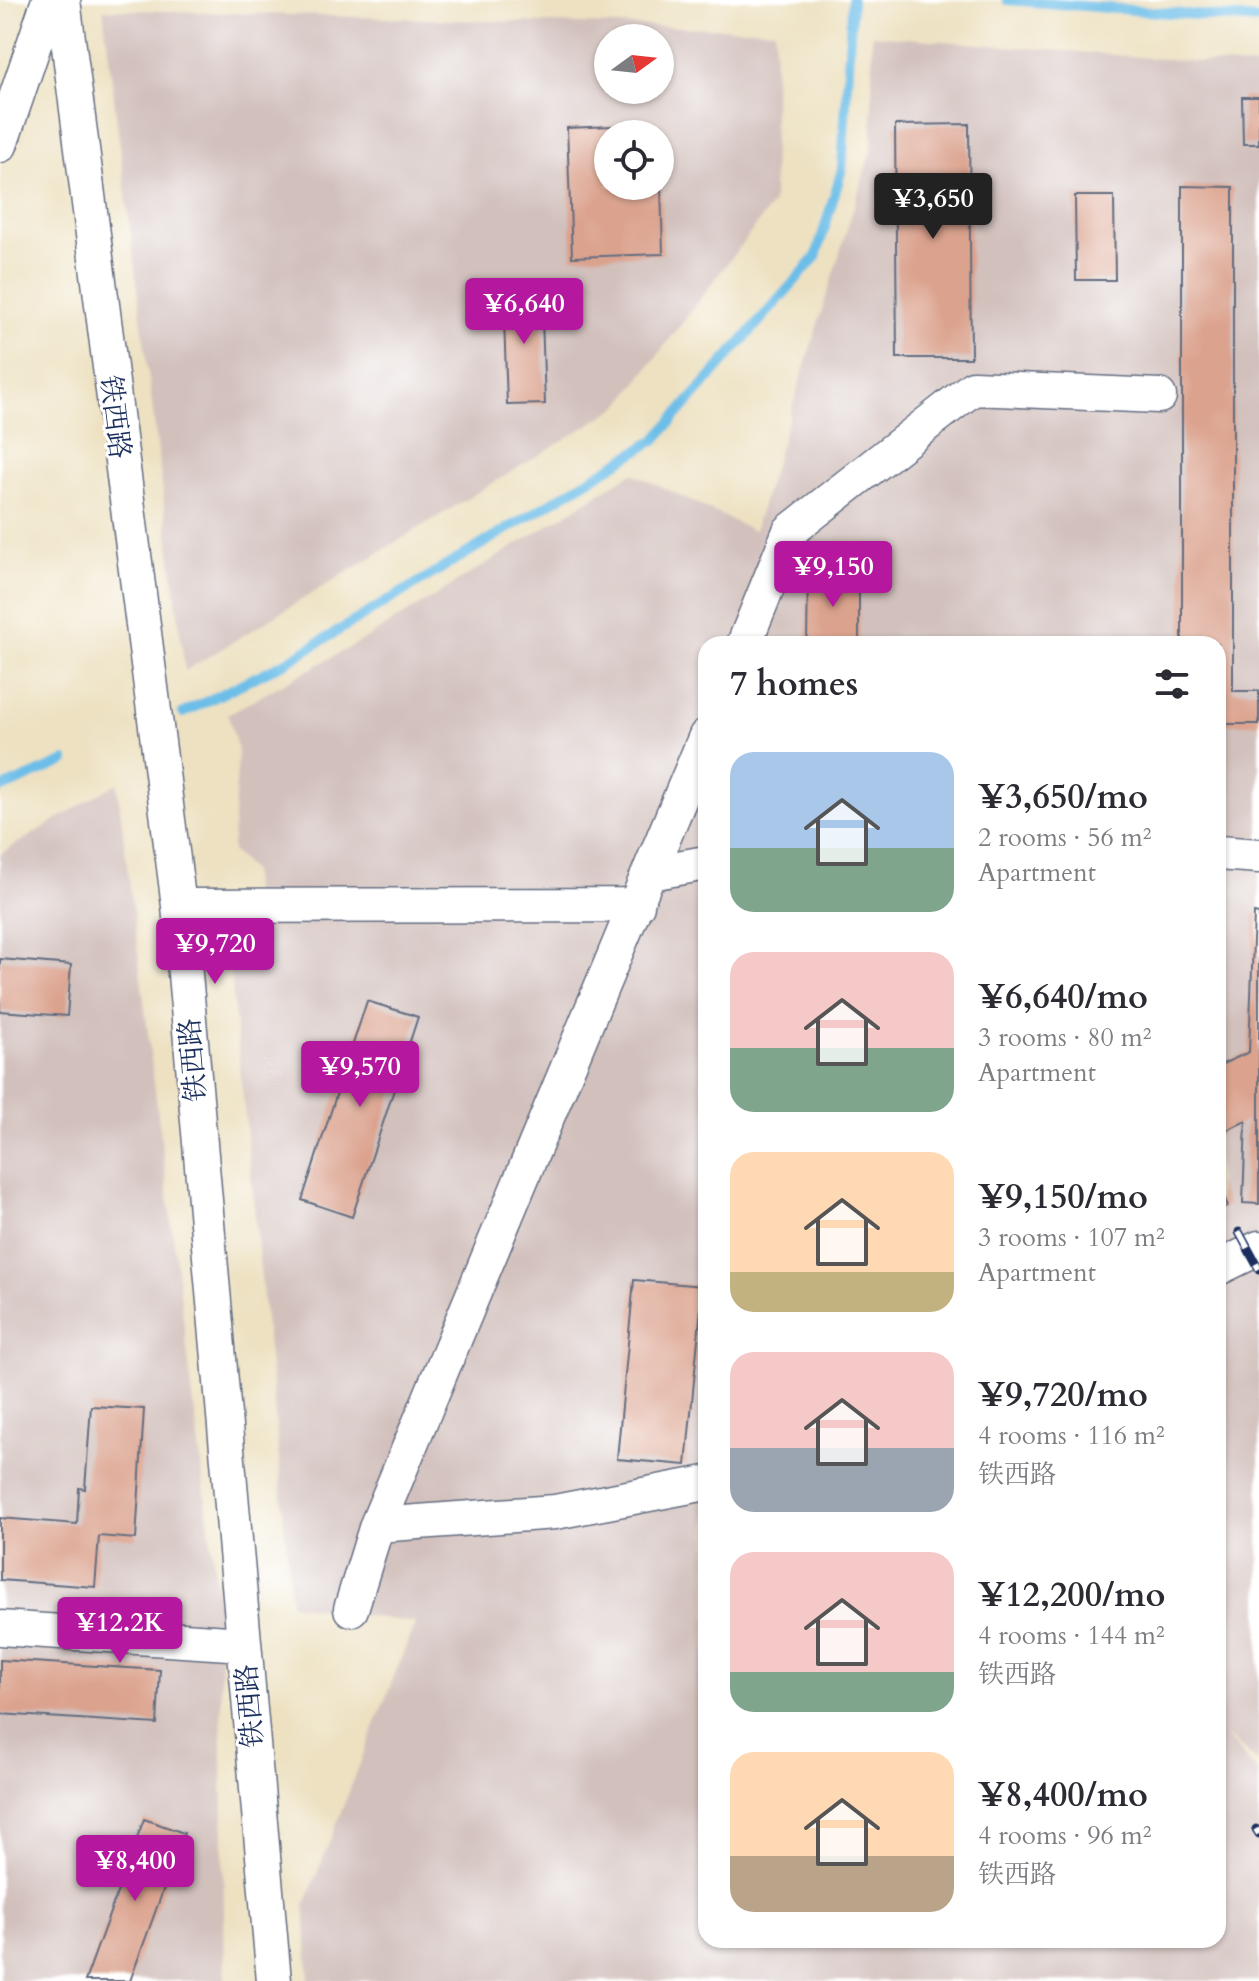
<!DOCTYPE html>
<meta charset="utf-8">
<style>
:root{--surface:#fff;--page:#f7f7f7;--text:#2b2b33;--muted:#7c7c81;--accent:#b5179e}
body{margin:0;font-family:Cardo,"Noto Serif SC",serif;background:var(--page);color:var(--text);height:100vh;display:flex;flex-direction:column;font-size:30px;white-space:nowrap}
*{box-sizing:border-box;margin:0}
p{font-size:26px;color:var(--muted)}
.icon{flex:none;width:44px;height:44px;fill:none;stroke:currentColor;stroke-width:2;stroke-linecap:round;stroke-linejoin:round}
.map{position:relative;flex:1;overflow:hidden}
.sheet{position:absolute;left:698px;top:636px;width:528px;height:1312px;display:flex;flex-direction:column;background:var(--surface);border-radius:24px;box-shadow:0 2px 6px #0004}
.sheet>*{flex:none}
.needle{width:52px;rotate:75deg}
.tools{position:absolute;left:594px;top:24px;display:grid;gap:16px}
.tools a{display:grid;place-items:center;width:80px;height:80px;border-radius:50%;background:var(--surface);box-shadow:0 2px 6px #0004;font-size:40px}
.price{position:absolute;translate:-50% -68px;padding:0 18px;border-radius:8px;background:var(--accent);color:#fff;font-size:26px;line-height:52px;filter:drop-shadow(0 2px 4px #0008)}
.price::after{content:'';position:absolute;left:50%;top:48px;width:24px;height:18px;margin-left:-12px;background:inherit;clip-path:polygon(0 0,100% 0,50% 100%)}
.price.on{background:#222;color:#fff}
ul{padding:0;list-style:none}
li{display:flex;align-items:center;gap:24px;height:200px;padding:0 32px}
li span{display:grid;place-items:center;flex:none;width:224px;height:160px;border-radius:24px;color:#555}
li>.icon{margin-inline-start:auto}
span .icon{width:96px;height:96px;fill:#fffc;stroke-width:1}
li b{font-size:34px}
h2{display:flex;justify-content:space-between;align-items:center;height:96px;padding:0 32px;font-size:34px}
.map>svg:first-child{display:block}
.industrial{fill:#d1c0bc;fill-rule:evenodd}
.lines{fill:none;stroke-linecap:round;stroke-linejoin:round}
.stream{stroke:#6cbee8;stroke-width:10}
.building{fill:#dba38e}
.minor-casing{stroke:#646d81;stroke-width:37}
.minor{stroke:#fff;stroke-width:34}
.rail-casing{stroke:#1b2f5e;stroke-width:9}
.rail{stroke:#fff;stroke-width:6;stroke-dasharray:18;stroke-linecap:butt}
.labels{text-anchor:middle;stroke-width:6;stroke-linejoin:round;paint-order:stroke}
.street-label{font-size:28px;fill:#1b2f5e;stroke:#fff}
</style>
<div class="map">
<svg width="1259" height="1981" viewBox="0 0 1259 1981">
<rect width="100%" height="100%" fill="#fff"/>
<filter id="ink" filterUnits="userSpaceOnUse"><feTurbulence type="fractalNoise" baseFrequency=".0125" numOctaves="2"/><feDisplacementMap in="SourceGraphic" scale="16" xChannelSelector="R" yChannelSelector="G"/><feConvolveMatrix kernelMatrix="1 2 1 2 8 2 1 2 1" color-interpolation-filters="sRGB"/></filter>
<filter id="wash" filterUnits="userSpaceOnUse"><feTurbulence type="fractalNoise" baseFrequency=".006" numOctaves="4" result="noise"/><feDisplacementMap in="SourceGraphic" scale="32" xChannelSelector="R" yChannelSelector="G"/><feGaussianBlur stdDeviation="1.8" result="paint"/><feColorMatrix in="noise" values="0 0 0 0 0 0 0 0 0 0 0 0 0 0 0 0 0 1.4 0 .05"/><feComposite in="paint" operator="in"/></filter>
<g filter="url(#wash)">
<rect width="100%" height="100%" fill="#ede1c1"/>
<path class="industrial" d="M103,9L775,30L773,203L619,406L185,671ZM608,38H660V90H608ZM608,134H660V186H608Z
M872,35L1259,67V1763L1226,1735L1259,1774V1981H309L305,1904L415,1623L291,1604L277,1437L230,968L255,942L252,871L232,851L238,751L228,714L367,638L632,473L754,531L872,148ZM706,644H1218V1940H706Z
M117,783L220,1616L225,1981H0V854Z"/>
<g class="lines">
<path class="stream" d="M1007,0L1259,20
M183,713L288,661L655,440L816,257L842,169L852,0
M0,789L65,761"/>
</g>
<g id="blocks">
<path class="building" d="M1242,97H1259V144H1243Z
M658,124V134H608V186H661L663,254L572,257L567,128Z
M969,124L971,358H897L895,125Z
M1182,186L1233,187V691H1259V724H1218V644H1182Z
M1075,196H1114L1115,280H1076Z
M541,288L545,404L507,405L503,289Z
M808,574H859V644H807Z
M1254,913L1259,914V1204L1243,1203L1246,1121L1218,1134V1066L1249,1052Z
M0,959L71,965L67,1016L0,1011Z
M367,1001L418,1017L352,1217L302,1200Z
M1218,1184L1228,1206L1218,1210Z
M634,1280L703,1286L686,1465L617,1459Z
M91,1406L144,1409L136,1539L99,1536L95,1587L0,1580V1518L77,1524L79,1488L85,1489Z
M0,1660L160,1670L157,1724L0,1714Z
M144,1819L184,1833L130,1981H85Z"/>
</g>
</g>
<g filter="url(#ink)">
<use href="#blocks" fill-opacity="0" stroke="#646d81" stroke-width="2"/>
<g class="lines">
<defs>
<path id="minor" d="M63,0L179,906L274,1981
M0,145L49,0
M744,644L790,531L973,388L1159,396
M1218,853L1259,856
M650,873L706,863
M179,906L637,905
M1218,1268L1259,1248
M377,1525L555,1512L706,1483
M351,1609L377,1525L706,736
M0,1628L244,1644"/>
</defs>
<use href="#minor" class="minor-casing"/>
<use href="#minor" class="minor"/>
<defs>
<path id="rail" d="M1239,1232L1259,1269
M1256,1829L1259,1834"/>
</defs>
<use href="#rail" class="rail-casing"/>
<use href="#rail" class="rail"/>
</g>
</g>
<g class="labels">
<g class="street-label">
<text transform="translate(116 417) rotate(83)" y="10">铁西路</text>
<text transform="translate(192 1060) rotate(-95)" y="10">铁西路</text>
<text transform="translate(249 1706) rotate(-95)" y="10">铁西路</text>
</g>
</g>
</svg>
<div class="tools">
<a><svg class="needle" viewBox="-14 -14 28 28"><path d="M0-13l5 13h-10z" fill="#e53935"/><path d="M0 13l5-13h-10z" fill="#7c7c81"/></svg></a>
<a><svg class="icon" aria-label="locate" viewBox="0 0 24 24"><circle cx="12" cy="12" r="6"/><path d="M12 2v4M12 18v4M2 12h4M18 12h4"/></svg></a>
</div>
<b class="price on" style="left:933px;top:241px">¥3,650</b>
<b class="price" style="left:524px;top:346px">¥6,640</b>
<b class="price" style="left:833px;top:609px">¥9,150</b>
<b class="price" style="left:215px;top:986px">¥9,720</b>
<b class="price" style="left:360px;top:1109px">¥9,570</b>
<b class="price" style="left:120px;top:1665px">¥12.2K</b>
<b class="price" style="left:135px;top:1903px">¥8,400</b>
<section class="sheet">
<h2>7 homes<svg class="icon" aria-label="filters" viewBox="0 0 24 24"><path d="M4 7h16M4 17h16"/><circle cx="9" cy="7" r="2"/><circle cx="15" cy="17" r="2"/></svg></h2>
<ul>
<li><span style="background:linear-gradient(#a9c7e8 60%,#7fa58c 0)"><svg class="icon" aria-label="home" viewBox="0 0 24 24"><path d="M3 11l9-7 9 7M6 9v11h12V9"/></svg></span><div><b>¥3,650/mo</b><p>2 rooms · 56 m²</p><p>Apartment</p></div></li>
<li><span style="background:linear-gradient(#f6c9c9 60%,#7fa58c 0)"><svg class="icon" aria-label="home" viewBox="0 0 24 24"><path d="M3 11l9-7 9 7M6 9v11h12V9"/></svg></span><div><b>¥6,640/mo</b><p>3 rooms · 80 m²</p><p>Apartment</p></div></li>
<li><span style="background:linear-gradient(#ffd9b3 75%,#c2b280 0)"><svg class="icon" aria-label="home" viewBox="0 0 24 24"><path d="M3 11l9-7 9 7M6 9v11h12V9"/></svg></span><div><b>¥9,150/mo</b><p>3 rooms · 107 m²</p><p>Apartment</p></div></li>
<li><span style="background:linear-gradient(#f6c9c9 60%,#9aa5b1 0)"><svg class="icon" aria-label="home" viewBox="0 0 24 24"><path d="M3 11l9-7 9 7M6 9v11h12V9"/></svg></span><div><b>¥9,720/mo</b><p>4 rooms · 116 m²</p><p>铁西路</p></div></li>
<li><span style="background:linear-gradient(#f6c9c9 75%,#7fa58c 0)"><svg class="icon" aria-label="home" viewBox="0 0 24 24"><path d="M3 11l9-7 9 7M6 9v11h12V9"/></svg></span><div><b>¥12,200/mo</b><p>4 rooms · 144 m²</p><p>铁西路</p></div></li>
<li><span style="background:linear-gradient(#ffd9b3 65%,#b9a48a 0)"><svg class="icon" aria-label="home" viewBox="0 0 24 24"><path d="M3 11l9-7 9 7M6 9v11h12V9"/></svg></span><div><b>¥8,400/mo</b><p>4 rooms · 96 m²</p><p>铁西路</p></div></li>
</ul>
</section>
</div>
